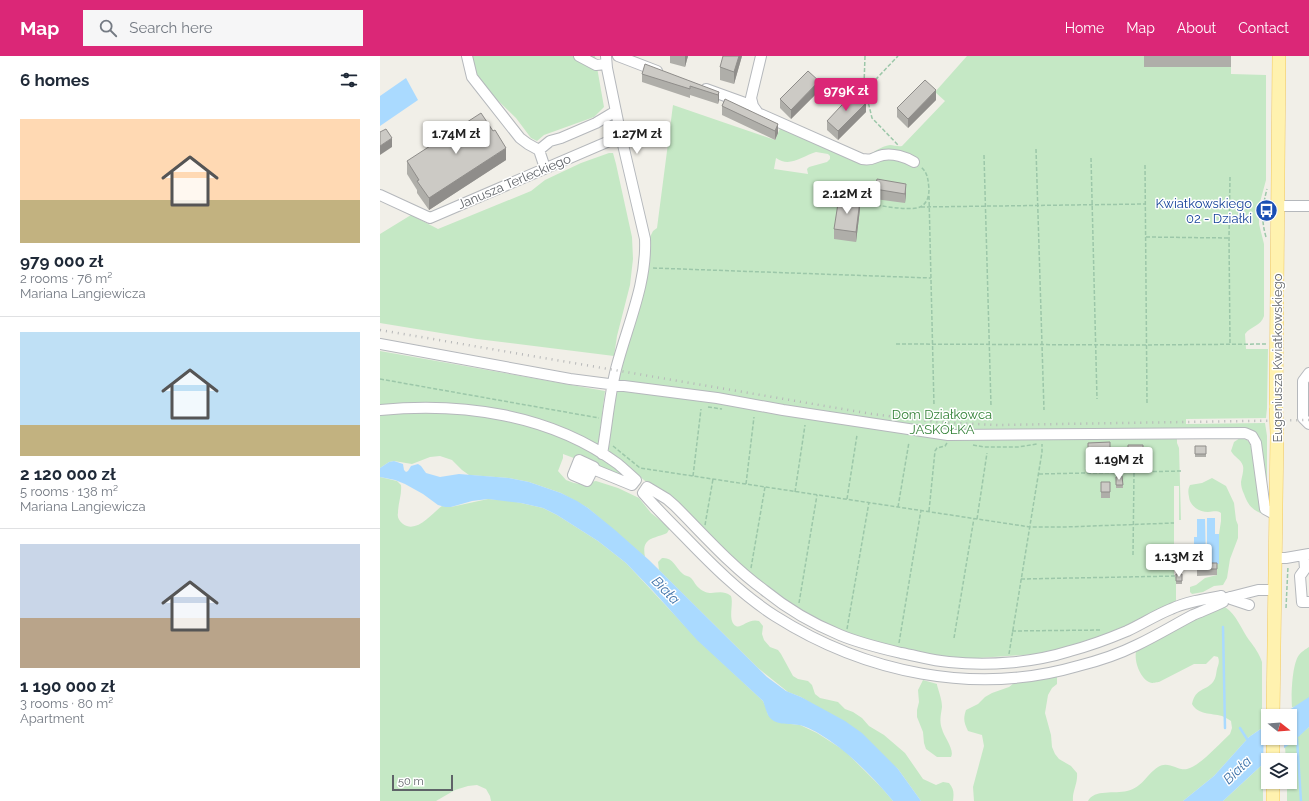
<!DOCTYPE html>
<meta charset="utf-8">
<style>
:root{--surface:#fff;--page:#f6f6f7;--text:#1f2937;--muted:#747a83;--line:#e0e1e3;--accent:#db2777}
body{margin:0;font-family:Raleway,sans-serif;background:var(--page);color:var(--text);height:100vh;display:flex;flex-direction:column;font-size:15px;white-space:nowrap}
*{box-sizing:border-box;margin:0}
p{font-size:13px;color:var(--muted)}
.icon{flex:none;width:22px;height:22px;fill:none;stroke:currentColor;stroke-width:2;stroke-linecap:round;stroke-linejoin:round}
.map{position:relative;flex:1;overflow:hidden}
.sheet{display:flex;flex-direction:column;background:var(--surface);width:380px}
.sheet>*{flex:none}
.needle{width:26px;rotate:107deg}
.controls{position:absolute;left:881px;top:653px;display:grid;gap:8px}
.controls a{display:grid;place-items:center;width:36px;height:36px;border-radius:0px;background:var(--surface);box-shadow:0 1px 3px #0004;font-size:20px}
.scale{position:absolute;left:12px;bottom:10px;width:61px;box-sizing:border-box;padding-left:4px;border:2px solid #5f6368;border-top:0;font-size:11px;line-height:14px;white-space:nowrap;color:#5f6368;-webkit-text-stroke:3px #fff;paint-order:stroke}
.price{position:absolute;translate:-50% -34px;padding:0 9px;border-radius:4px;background:#fff;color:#222;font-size:13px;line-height:26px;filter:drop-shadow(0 1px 2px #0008)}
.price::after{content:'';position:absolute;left:50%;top:24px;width:12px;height:9px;margin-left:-6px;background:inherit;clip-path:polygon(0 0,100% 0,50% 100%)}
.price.on{background:var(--accent);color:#fff}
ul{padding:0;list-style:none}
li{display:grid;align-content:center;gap:8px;height:212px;padding:0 20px}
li+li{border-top:1px solid var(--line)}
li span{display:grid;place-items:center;height:124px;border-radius:0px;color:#555}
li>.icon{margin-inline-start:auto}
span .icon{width:72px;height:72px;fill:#fffc;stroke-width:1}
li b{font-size:17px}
h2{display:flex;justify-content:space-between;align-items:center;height:48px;padding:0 20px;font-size:17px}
header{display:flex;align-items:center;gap:24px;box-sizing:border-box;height:56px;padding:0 20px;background:var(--accent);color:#fff}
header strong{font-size:19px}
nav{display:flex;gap:22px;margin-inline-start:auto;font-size:14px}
.search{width:280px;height:36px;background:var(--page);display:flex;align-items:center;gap:10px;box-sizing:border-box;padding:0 14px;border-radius:0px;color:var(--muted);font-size:15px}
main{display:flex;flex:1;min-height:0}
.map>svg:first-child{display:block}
.green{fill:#c5e8c5;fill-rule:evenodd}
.water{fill:#aadaff}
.pier{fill:#f1efe8}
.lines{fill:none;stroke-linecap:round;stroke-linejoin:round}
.stream{stroke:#aadaff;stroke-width:2.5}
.minor-casing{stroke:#b5b8bc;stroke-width:12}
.major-casing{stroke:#f2c960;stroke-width:14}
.path{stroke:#9cc7a9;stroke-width:1.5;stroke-dasharray:4 2;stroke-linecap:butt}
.minor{stroke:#fff;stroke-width:10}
.major{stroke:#fff2af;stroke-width:13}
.rail{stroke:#b6b7b8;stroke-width:2.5;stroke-dasharray:1 5;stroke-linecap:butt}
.major-bridge-casing{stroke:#f2c960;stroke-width:14;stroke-linecap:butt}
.major-bridge{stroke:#fff2af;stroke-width:13}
.wall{fill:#afaea9}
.shaded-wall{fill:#8f8d8a}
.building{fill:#cccac5;stroke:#8f8d8a}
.labels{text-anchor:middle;stroke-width:3;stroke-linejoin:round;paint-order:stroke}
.street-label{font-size:13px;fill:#5f6368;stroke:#fff}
.transit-label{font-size:13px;fill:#164399;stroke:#fff;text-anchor:end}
.park-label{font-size:13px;fill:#348238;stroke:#fff}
.water-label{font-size:14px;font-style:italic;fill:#4174aa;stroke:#fff}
</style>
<header>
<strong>Map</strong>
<div class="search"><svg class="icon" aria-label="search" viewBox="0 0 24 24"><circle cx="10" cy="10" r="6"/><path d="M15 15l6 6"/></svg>Search here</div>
<nav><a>Home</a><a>Map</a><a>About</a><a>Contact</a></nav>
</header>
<main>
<section class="sheet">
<h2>6 homes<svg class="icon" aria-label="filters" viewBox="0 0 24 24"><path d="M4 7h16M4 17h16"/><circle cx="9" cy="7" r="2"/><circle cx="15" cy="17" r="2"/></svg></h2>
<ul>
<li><span style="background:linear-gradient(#ffd9b3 65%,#c2b280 0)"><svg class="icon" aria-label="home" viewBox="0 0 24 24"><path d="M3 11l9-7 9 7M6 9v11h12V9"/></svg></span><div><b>979 000 zł</b><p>2 rooms · 76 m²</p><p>Mariana Langiewicza</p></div></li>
<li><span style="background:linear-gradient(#bfe0f5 75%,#c2b280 0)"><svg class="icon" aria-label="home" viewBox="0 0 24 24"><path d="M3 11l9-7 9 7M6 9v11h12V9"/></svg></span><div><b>2 120 000 zł</b><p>5 rooms · 138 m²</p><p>Mariana Langiewicza</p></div></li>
<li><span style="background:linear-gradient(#c9d6e8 60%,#b9a48a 0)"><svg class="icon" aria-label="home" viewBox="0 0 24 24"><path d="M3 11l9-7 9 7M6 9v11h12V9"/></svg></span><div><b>1 190 000 zł</b><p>3 rooms · 80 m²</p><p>Apartment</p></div></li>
</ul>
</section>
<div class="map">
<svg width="929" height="745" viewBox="0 0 929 745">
<rect width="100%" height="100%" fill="#f1efe8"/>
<path class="green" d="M89,0H215L224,51L214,61L164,79L157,85L151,82L136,62L93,20Z
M587,0H764V11H851V18L886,19V124L879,150V168L884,188V260C881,270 871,270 865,278L866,293H888L887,352L886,362L806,363V368L885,367L887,380V443L875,380L797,382V387L799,392L801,464H799V430H794V521H796V547L726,580L671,597L570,604L502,590L448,571L376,526L275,433L243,407L228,398L238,317H240L242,314L239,313L269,183L273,175L277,172L293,49L395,84L402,68L486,100C493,97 501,90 510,89C514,89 518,91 522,90L565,45L555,36ZM436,96L448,98L450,100V103L447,106L429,111L427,113L428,118L394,113L396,102C410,112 422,100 436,96Z
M229,97H233L236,108L252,181L253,203L250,229L237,280L234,300L97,283L0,267V178L31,159L58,173L151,135L165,124L201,107Z
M0,295L225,335L218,391L150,363L0,351Z
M56,353L145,367L193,385L225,402L253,424L183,398V402L178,415L186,424L194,427L200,428L216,425L238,432L259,442L271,457L290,472L287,477C274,483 261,481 265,501L208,452L181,437L149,426L129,422L89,419L82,414L72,404L60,400L50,401L32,408L14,405L9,406L0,412V356Z
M860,382L867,384L872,390L883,458C872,454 868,449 864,438C862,434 861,430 861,426C862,420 864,415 863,410C861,403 854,401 851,395L854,386Z
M0,421L17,425L21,429C22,439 18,447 18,457C17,461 19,465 23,468C37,478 52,457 62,450L71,451L108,443L132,445L163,452L177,459L218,485L246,507L319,585L383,645L386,651L388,659L411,668L420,669L437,677L465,695L501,731L513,745H111L110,740L106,733L97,729L88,730L75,734L56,745H0Z
M832,422L846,430L854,447L856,464L858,469V482L850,503L847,522L843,529L834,530L823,536L812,538L810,536V531L816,529L825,522L837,519V508H839V478L841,465V457C836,454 833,456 828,456C819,456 810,450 809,441C808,436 808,433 810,429L822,427Z
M282,502C293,501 295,511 303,518C305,520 309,520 311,522C314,525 316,530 319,532C331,543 339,531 351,540C354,548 347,565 356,570C361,573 368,562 379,565L383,570L382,578L384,584L390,591L398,594L401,598L413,620L418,623L428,625L432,629L435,638L440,642L458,646L465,653L473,656L482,662L489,670L504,679L525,697L543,723L556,729L563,726L569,727C574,733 574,737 573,745H541L518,713L438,652L421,641L408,636L378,612L279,514L278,506Z
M845,551C857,559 861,573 869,584C875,592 879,597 882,606V672L869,681L834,720L803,745H708C714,733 735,738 747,735C763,731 766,719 778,711C788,704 798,715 807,713C820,710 840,687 850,678L852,672L851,665C848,663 845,661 842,660C831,657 818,659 812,648C816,631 825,636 833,626C836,622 836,618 837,613C838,609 840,606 838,601L834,600L826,608H814L779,626C778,626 773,627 772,627C761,625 754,606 756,596L810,563L820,558Z
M929,591V650L912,651C911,640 912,608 919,599C921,596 926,593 929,591Z
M677,620V628L672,632L668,639L665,657L671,679L672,691L675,698L679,703L691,710L697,717C698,728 692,735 693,745H594L593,731L604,690L602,679L588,675C584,667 583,663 586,654L598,648L605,641L612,637L629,631L638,624Z
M543,624L557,628V629C559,636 562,644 562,651C561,659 559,665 562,673C564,681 575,694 571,701H557L546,693L544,687L543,676L537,661V654L539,646L538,634Z
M929,671V745H907V726H910V704H906L905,691Z
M883,708V745H843Z"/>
<path class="water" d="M26,22L38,44L0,70V40Z
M14,405L23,408L24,414L26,416L28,415L31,410L38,408L41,410L46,417L60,421L79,418L129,422L149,426L181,437L197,445L208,452L235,474L269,504L387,621L406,635L421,641L465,665L482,677L518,713L541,745H513C491,719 468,695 438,677C433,674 425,670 419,669C408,667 394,670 388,659C386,655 385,650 383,645L317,584L273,535L246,507L218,485L177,459L163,452L141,447L108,443L92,445L71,451H65L58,449L43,438L25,428L15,424L0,421V412L9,406Z
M827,462H835V478H839V508H827Z
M817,463H825L826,508H814V481H817Z
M929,641V671L914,685L884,707L843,745H803L834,720L869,681L888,668V682H910V660H900Z"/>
<path class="pier" d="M888,666V682H904V695L883,710L884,669Z"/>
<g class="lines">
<path class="stream" d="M843,571L845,672
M860,672L867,683
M917,683L921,745"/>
<defs>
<path id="minor" d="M87,0L92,21L140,82L148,88L159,94L165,112
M199,0L216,9L226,8
M238,0L277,15
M381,0L371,42L373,50L378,57L482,103C494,105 493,101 503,99C513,97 526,101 534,106
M326,33L373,50
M159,94L170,85L181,82L216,67L236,55
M0,139L50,162L241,80
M898,150H929
M0,288L190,323L337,342L403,354L568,379L865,377L872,380L876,387L885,453L896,459
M929,317L923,325V362L929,368
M0,354C81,346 170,358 238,408C244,413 250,419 256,424L252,429L213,413L197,415
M222,398C227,370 229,341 236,313C247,270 267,228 265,183L241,80L227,12L226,0
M199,404L214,411L207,425L193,419Z
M267,431L287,443L295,450C324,479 351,510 384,534C406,552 433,568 460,579C479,587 500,592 521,597C537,600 553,605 569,606C608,610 652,607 690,595C709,590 728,583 747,575C762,568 776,559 791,553C806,546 824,543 841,540L843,546C833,551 822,555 813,559C794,569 776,580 757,589C739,598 718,605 698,610C595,640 485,617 395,560C361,538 332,509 304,480C290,466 276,452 263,437Z
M924,499L925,513L920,520L922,546H929
M895,502H906L929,498
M850,541L851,543L869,549
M839,544L878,534H894"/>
<path id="major" d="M896,351L899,0
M893,660L897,378
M893,704V682
M893,745V726"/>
</defs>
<use href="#minor" class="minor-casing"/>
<use href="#major" class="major-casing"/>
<path class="path" d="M485,0L484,29L492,62L519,90
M479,41L518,0
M656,93L664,354
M604,99L611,350
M711,102L717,343
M765,109L767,348
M850,121L849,182L850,287
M549,140L554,350
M479,146C491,148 530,156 540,151C547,148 549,140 549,133C548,124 548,117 541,111
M541,151L766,148
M766,181L849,182
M886,181C881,163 882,152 887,133
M273,212L551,222
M516,288L757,289L887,288
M0,323L219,362
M328,351L342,353
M593,389L604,391H638L657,388
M233,390L260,412L650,471H685L794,467
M764,395V415
M727,403V416
M737,416V401L752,400
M709,417V402
M659,418L802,415
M313,420L321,353
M366,428L374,361
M415,436L425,369
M467,443L477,379
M518,451L529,386
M549,455L555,395L557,392L565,390L567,387
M597,463L607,397
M325,469L333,423
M753,499L754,416
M371,512L385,431
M641,523L797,520
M419,547L437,439
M906,552L908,510
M467,573L489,446
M632,575L722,574
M574,582L594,462
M519,587L541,454
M629,598L662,396V388
M884,667V675
M884,711V719"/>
<use href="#minor" class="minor"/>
<use href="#major" class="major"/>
<path class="rail" d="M0,274L492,358L556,366L617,369L929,364"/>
<defs>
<path id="major-bridge" d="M896,351L897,378"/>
</defs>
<use href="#major-bridge" class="major-bridge-casing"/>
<use href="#major-bridge" class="major-bridge"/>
</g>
<path class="wall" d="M290,0H308L305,11L290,7Z
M362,0L354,28L340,24V11Z
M764,0H851V11H764Z
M262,18L339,36V44L338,48L310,39V42L262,26Z
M439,35L411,63L400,52V43Z
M556,44L528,72L517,61V52Z
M342,50L398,68V77L395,84L342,59Z
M486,56L458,84L447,74V65Z
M126,104L49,154L37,137V134L27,118V105Z
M495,133L526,137L525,147L495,143Z
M480,153L476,186L454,183V173Z
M730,386V402L708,401V387Z
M748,389H763V400H748Z
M815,390H826V401H815Z
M742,420L743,432H736V421Z
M721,426H730V442H721Z
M817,507H837V519L817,520Z
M796,518H802V528H796Z"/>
<path class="shaded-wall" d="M305,0H308L305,11Z
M359,0H362L354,28V16Z
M439,25V35L411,63V54Z
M556,34V44L528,72V63Z
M339,36V44L338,48V39Z
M486,47V56L458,84V75Z
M398,68V77L395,84V75Z
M12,82V91L0,99V90Z
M126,92V104L49,154V142Z
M526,128V137L525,147V138Z
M480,144V153L476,186V176Z"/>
<path class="building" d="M343,0H359L354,16L340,11Z
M265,8L339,36L338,39L310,30V33L262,18Z
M428,15L439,25L411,54L400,43Z
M545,24L556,34L528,63L517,52Z
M474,36L486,47L458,75L447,65Z
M345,43L398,68L395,75L342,50Z
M101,57L113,75L115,74L126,92L49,142L37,125L39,124L27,105Z
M6,73L12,82L0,90V76Z
M497,123L526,128L525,138L495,133Z
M459,141L480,144L476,176L454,173Z
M730,386V397L708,396V387Z
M748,389H763V397H748Z
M815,390H826V398H815Z
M742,420L743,429H736V421Z
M721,426H730V436H721Z
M817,507H837V513H817Z
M796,518H802V525H796Z"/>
<defs>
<symbol id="bus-disc" viewBox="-11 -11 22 22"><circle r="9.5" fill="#1a4fb4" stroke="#fff"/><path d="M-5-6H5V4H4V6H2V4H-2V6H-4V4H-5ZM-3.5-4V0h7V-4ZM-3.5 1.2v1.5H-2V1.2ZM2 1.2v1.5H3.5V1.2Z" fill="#fff"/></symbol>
</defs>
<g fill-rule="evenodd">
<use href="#bus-disc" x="874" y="142" width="25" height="25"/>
</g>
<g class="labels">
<g class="street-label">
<text transform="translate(134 125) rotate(-23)" y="5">Janusza Terleckiego</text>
<text transform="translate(897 302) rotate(-90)" y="5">Eugeniusza Kwiatkowskiego</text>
</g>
<g class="transit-label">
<text x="872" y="152">Kwiatkowskiego<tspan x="872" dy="15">02 - Działki</tspan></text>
</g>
<g class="park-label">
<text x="562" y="363">Dom Działkowca<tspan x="562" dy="15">JASKÓŁKA</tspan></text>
</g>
<g class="water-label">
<text transform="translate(286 534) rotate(45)" y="5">Biała</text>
<text transform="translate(857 714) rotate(-44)" y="5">Biała</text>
</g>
</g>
</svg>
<div class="controls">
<a><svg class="needle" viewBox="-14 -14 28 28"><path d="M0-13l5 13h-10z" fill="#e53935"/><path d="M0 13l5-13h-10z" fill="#747a83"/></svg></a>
<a><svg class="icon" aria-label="layers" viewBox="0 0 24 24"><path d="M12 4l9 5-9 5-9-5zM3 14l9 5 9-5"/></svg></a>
</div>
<div class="scale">50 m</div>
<b class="price on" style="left:466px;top:56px">979K zł</b>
<b class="price" style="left:76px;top:99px">1.74M zł</b>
<b class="price" style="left:257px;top:99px">1.27M zł</b>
<b class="price" style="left:467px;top:159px">2.12M zł</b>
<b class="price" style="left:739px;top:425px">1.19M zł</b>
<b class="price" style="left:799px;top:522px">1.13M zł</b>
</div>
</main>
